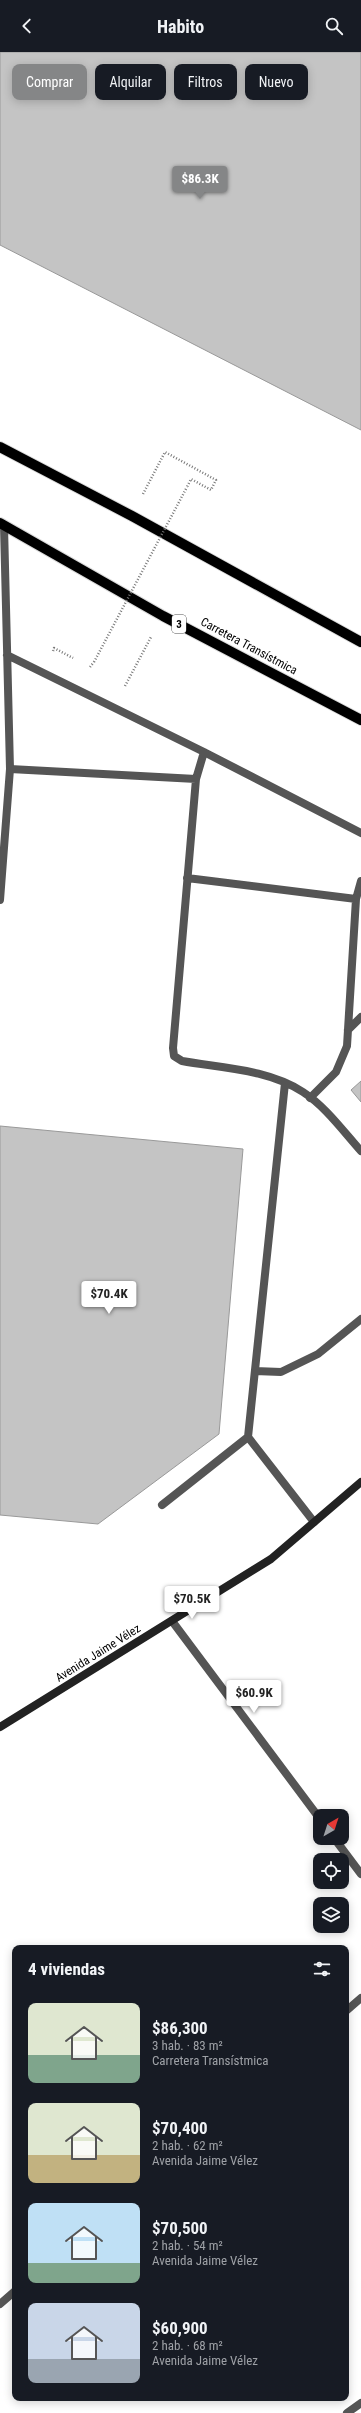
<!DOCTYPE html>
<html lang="es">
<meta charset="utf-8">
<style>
:root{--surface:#171b24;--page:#20242c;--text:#f1f3f6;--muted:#9ea1a6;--accent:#858687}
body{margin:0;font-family:"Roboto Condensed",sans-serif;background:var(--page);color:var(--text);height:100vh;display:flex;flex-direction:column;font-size:15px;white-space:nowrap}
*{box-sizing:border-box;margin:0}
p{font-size:13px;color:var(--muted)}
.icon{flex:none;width:22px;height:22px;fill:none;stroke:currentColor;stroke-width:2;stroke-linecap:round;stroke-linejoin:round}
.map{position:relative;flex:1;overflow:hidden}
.drawer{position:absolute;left:12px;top:1893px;width:337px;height:456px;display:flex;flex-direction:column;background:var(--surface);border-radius:8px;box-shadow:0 2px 10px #0003}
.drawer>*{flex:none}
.hud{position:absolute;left:12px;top:12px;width:337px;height:36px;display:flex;gap:8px}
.needle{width:26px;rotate:39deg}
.fabs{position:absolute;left:313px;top:1757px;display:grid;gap:8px}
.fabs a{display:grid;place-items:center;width:36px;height:36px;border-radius:8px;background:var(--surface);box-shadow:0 2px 10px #0003;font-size:20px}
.price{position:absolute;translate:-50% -34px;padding:0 9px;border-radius:4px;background:#fff;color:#222;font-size:13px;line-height:26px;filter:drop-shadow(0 1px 2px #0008)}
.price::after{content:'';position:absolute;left:50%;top:24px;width:12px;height:9px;margin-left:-6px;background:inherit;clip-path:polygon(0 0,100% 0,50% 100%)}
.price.active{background:var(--accent);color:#fff}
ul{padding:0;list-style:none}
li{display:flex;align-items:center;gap:12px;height:100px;padding:0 16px}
li span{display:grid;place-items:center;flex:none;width:112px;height:80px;border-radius:8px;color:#555}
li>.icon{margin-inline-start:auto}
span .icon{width:48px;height:48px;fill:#fffc;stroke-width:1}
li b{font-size:17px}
h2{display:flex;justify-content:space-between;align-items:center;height:48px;padding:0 16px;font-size:17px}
.pill{padding:0 14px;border-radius:8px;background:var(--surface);box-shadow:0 2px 10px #0003;font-size:14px;line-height:36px}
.pill.active{background:var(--accent);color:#fff}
header{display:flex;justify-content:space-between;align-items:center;height:52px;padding:0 16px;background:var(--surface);font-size:18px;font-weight:700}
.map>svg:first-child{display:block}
.building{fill:#c4c4c4;stroke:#999}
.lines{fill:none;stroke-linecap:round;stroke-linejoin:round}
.primary-casing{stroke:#dbdbdb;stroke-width:12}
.path{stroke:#777;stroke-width:2.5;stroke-dasharray:1 2;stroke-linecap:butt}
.lane{stroke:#555;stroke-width:8}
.street{stroke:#555;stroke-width:8}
.secondary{stroke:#222;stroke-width:8}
.primary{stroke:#000;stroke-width:10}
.path-bridge{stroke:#777;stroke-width:2.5;stroke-dasharray:1 2;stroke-linecap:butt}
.labels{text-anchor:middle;stroke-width:3;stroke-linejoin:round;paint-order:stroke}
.shield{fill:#fff;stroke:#4c4c4c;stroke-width:1}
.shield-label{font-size:11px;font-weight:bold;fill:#000}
.street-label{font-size:12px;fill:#000;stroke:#fff}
</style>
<header><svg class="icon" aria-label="back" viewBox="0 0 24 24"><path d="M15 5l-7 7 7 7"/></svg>Habito<svg class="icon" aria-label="search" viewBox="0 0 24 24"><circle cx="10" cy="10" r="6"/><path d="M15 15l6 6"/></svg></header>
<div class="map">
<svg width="361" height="2361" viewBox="0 0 361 2361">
<rect width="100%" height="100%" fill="#fff"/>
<path class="building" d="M0,0H361V378L0,193Z
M361,1029V1050L351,1038Z
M0,1074L243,1097L219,1382L98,1472L0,1463Z"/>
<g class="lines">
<defs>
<path id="primary" d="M0,395L132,464L361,590
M0,471L163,564L361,668"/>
</defs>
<use href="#primary" class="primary-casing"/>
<path class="path" d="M143,442L165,400L216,428L211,438L191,427L187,435
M53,599L54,596L73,606
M90,615L94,610
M125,634L151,585"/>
<path class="lane" d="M7,603L204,700L361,781
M10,717L196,727L173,996L174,1004L182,1009C221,1016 268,1017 303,1040C326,1055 343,1079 361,1099
M196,727L204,700
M187,826L356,847
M0,848L10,717L4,474
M348,978L361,965
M285,1031L248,1385L314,1470
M310,1046L336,1020L347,994L356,847L361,829
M255,1319L281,1320L318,1302L361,1267
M162,1453L248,1385"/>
<path class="street" d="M172,1569L320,1767
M334,1786L361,1822
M346,1959L361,1946
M0,2252L15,2239
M347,2361L361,2351"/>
<path class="secondary" d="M0,1675L271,1507L361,1430"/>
<use href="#primary" class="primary"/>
<path class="path-bridge" d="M94,610L187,435"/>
</g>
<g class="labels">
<rect class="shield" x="172" y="563" width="14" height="18" rx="3"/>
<g class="shield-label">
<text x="179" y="576">3</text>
</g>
<g class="street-label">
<text transform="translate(249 594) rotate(28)" y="4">Carretera Transístmica</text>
<text transform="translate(98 1601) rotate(-32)" y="4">Avenida Jaime Vélez</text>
</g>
</g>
</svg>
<div class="fabs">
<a><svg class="needle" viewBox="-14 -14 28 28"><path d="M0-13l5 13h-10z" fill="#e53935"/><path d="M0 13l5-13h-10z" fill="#9ea1a6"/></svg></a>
<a><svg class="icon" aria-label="locate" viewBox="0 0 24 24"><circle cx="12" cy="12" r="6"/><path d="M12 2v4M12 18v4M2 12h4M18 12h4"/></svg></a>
<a><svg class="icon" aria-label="layers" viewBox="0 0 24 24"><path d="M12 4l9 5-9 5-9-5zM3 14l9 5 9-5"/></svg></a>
</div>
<b class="price active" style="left:200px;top:148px">$86.3K</b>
<b class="price" style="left:109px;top:1263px">$70.4K</b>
<b class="price" style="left:192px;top:1568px">$70.5K</b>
<b class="price" style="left:254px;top:1662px">$60.9K</b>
<div class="hud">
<a class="pill active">Comprar</a>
<a class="pill">Alquilar</a>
<a class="pill">Filtros</a>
<a class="pill">Nuevo</a>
</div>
<section class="drawer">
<h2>4 viviendas<svg class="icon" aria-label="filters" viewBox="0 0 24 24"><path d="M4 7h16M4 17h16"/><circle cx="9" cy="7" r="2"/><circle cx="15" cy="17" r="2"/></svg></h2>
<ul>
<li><span style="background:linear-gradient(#dfe7d0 65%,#7fa58c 0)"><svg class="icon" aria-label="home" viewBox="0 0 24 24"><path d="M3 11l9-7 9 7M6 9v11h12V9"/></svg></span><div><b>$86,300</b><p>3 hab. · 83 m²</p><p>Carretera Transístmica</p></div></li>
<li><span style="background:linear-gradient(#dfe7d0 65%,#c2b280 0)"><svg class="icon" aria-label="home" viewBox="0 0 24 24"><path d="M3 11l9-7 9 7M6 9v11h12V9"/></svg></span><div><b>$70,400</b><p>2 hab. · 62 m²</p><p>Avenida Jaime Vélez</p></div></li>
<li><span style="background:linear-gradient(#bfe0f5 75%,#7fa58c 0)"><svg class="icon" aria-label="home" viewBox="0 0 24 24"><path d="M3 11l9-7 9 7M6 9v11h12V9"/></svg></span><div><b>$70,500</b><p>2 hab. · 54 m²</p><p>Avenida Jaime Vélez</p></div></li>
<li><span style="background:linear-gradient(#c9d6e8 70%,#9aa5b1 0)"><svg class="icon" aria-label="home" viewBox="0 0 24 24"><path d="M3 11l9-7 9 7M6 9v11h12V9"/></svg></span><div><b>$60,900</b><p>2 hab. · 68 m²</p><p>Avenida Jaime Vélez</p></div></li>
</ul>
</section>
</div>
